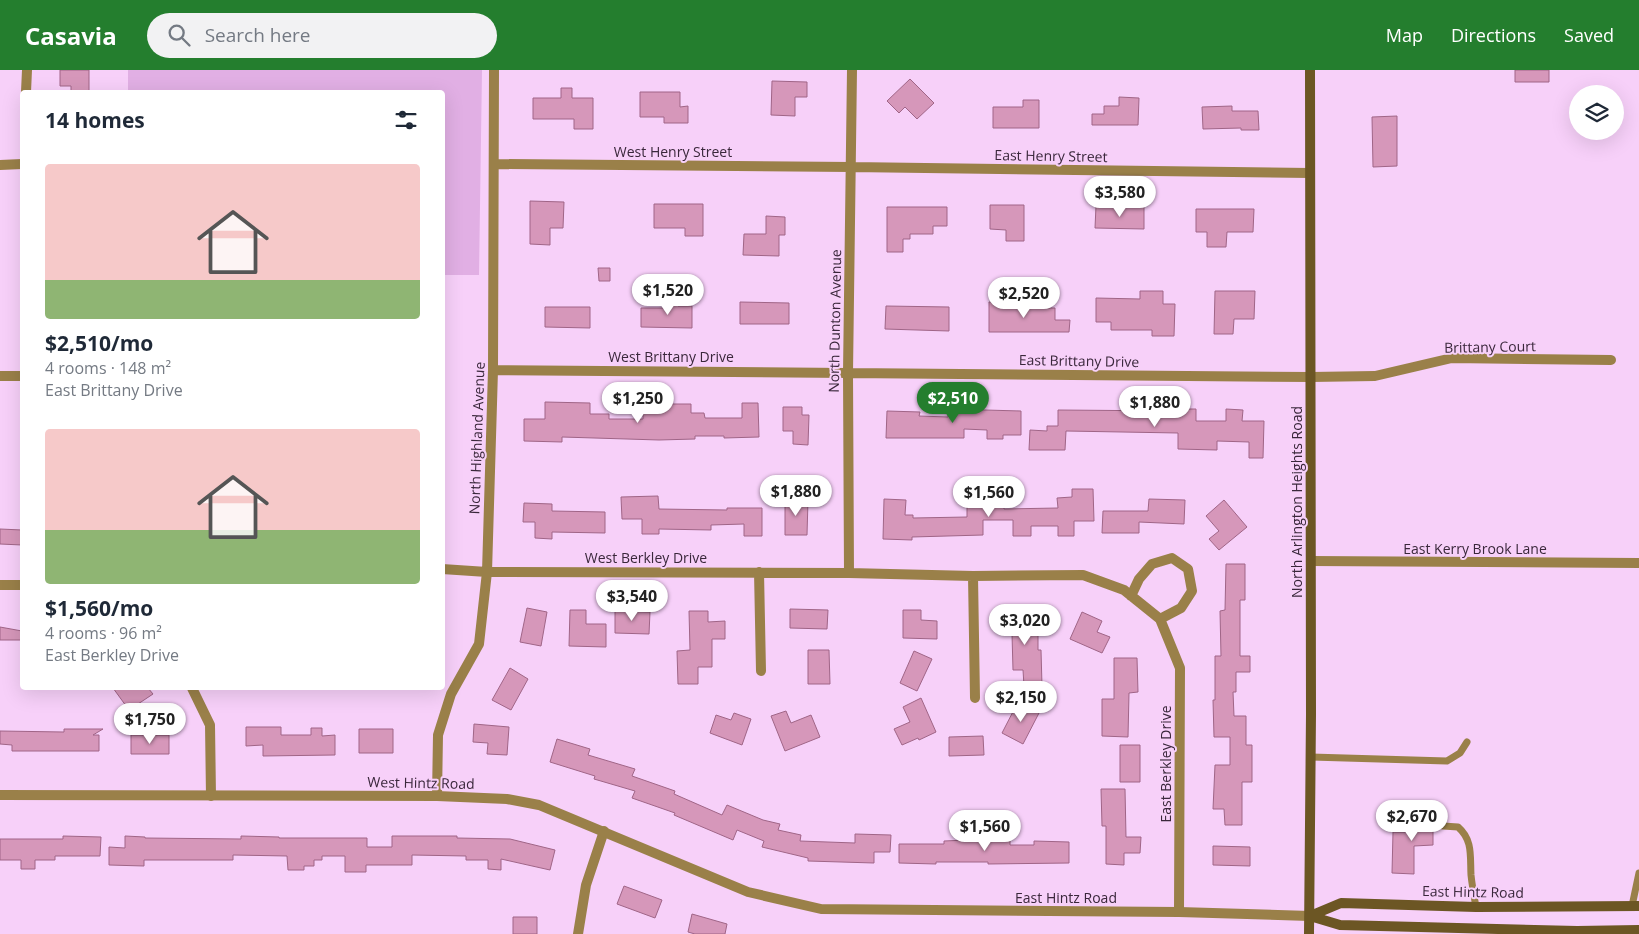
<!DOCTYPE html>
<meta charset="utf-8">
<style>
:root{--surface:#fff;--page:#f2f2f3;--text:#1f2937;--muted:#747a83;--accent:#247e2e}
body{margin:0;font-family:"Open Sans",sans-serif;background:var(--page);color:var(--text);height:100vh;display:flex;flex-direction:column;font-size:19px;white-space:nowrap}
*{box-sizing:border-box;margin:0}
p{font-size:16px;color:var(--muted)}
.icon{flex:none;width:28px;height:28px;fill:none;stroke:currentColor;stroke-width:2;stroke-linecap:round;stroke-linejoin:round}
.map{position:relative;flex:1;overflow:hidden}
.side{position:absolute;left:20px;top:20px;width:425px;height:600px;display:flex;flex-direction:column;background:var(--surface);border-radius:5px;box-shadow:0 5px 20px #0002}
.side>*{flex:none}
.controls{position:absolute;left:1569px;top:15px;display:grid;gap:10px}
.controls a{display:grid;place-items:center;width:55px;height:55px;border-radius:50%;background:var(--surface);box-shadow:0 5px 20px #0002;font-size:25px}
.price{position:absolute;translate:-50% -42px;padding:0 11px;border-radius:18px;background:#fff;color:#222;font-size:16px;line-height:32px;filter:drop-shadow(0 1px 2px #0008)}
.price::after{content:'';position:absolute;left:50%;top:30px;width:15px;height:11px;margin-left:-8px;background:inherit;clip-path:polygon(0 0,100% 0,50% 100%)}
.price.selected{background:var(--accent);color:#fff}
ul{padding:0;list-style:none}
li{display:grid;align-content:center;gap:10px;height:265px;padding:0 25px}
li span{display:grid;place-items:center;height:155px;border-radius:5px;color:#555}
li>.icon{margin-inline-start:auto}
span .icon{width:90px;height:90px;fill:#fffc;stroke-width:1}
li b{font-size:21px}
h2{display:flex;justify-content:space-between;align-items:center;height:60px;padding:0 25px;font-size:21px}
header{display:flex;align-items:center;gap:30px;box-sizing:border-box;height:70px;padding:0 25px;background:var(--accent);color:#fff}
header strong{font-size:24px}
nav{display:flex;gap:28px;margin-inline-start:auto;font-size:18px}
.search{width:350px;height:45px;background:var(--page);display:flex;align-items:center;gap:12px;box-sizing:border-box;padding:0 18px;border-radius:28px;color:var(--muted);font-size:19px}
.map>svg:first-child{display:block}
.green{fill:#e1afe4}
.building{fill:#d697ba;stroke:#a06587}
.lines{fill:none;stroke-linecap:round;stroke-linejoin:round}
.service{stroke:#9a8049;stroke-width:7}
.minor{stroke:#9a8049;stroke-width:10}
.tertiary{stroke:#9a8049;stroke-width:10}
.secondary{stroke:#6c5624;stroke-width:10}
.labels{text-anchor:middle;stroke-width:4;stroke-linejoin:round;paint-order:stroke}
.street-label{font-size:14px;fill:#3a273b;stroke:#f7d0f9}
</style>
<header>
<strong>Casavia</strong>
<div class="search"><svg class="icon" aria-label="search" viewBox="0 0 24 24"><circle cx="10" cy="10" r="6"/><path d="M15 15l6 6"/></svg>Search here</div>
<nav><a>Map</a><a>Directions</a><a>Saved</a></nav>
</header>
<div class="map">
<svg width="1639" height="864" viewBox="0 0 1639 864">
<rect width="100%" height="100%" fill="#f7d0f9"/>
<path class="green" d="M128,0H482L479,205H443L442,22H128Z"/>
<path class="building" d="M60,0H89V22H71V16H60Z
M1515,0H1549V12H1515Z
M910,9L934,33L917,49L905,37L899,43L887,31Z
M772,11L807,12V27H795V46L771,45Z
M561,18H572V28H593V59H574V49H533V28H561Z
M640,22H680V37L688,36V53H664V47H640Z
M1119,27L1139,28L1138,55H1092V44H1104V36H1119Z
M1023,30H1039V58H993V37H1023Z
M1232,36V41H1258L1259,60H1241V58L1203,59L1202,37Z
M1397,46V96L1373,97L1372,47Z
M530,131L564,132L563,158H550V175L530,174Z
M654,134H703V166H685V158H654Z
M990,135H1024V171H1006V160L990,159Z
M1096,136L1144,137V159L1095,158Z
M887,137H947V156H933V164H910V169H903V182H887Z
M1196,139H1254L1253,162H1227L1226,177H1207V162H1196Z
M766,146L785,147V165H779V186L743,185L744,164H766Z
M598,198H610V211H599Z
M1140,221H1163V234H1175L1174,266H1152V260H1111V252H1096V228L1140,229Z
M1215,221H1255L1254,249H1234L1233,264H1214Z
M665,229H679L678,236H692V258L641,257V238H664Z
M740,232L789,233V254H740Z
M989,232H1025V238H1055V250H1070L1069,262H989Z
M886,236L949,237V261L885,259Z
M545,237H590V258L545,257Z
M545,332L590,333V344H609V349H643V334H691V343H704L705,348H742V333H758L759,367L724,368V366H695V369L659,370L562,367V372L524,371V349H545Z
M783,337H802V345H809L808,375L793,374V361H783Z
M948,339L1021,341V365H1003V369H987V360L964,359V368H886L887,341L920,342L919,346L948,347Z
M1178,339H1196V351H1226V339L1243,340L1242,351H1264L1263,388H1249V372L1217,371V380L1178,379V363L1066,361L1065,380H1029L1030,360L1047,361V356H1058V340L1178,341Z
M1072,419H1093L1094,451H1074V466H1058V456H1031V466H1013V450H983V465L912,467V470L883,469L884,429L906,430L905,445H913V448L967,447V428L1004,429V439L1058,438L1057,428L1072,427Z
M658,426L659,439L727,440V438H762V466H744V454L711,455V460L659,459V464H642V449H622L621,427Z
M1149,429L1185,430L1184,454L1139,452V463H1102L1103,441H1148Z
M785,430H808L807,465H785Z
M1224,430L1247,457L1219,480L1209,469L1219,461L1206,446Z
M524,433L552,434V441L605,442V463L552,462V469L535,468V452H523Z
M0,459L22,460V475L0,474Z
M1226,494H1245V530H1240V586H1250V602H1236V622H1233L1234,646H1246V675H1252V712H1242V755H1225L1224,739H1213L1215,695H1230V667H1214L1213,630H1215V586H1221L1220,541L1225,540Z
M527,538L547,542L541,576L520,572Z
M790,539L828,540L827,559L790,558Z
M570,540H586V554H606V577L569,576Z
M903,540H921V550L937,551V569L903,568Z
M615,541L650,542L649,564L615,563Z
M689,541H708V552L725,551V569H712V597H698V614H678L677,581L690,580Z
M1082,542L1102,551L1097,562L1110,567L1102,583L1070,569Z
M1004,543L1038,544V580H1041L1042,616H1024L1023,600H1013L1012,564H1003Z
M0,557L22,561V570H0Z
M808,580H829L830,614H808Z
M914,581L932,589L917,621L900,613Z
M1114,588H1137L1138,622L1129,623L1128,667L1102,666V629H1114Z
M510,598L528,609L511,640L492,630Z
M113,618H148L153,624L129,640Z
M921,628L936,662L919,670L918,668L902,675L894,659L910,652L903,637Z
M1018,632L1039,643L1023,674L1002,663Z
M786,641L791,653L811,645L820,667L785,681L771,646Z
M734,643L751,649L742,675L710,663L716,645L731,650Z
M474,654L509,657L507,685L487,684L488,673L473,672Z
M246,657H281V665H311V658H322V666L335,665V685L263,686V675L246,676Z
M64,659H103L93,665H99V681H12V675L0,674V661L64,662Z
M359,659H393V683H359Z
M131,665H169V684H131Z
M983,666L984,685L949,686V667Z
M557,669L590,679L588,685L635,699L632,706L675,721L674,724L722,745L727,735L763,750L780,754L778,760L801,765L800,771L855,773V764L891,765L890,782H874V793L808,791V788L762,777L764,771L737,760L733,770L674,745L675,743L632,728L635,721L594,709L595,706L550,692Z
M1120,675H1140V712H1120Z
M1101,719H1125L1126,767H1141L1140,783H1124V795L1106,794V756H1102Z
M1417,738H1433V775L1414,776V804L1392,803L1393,762H1417Z
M967,761H979V766L1010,767V775H1034V771L1069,772V793L988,794V792H936V794L899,793V774H944V771L967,770Z
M63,766L101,767L100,786H55V790H35V799H21V790H0V769H63Z
M125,766L145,767V768L241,769V766L279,767V768H367V777H392V766H457V768L510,769L555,780L550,800L501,789V800L488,799V790H466V786L412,785V795H366V802H345V786H322V790H314V796H304V800H288L287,786L233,785V790H144V796L109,795V777L125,778Z
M1213,776L1250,777V796L1213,795Z
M624,816L662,830L655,848L617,834Z
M692,844L727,854L725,864H695L688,862Z
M513,847H537V864H513Z"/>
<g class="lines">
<path class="service" d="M1311,687L1447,691L1460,683L1467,672
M1443,756L1458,757C1473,770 1470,786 1471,805C1472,815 1474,826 1476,837
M1632,836L1639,803"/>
<path class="minor" d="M26,22L27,0
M495,94L851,97L1310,103
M0,95L22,94
M493,300L1311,307L1375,306L1452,288L1611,290
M0,306H22
M1311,491L1639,493
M442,499L487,502L849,503L973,506L1083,505L1124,520L1160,549L1180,598L1179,842
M759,502L761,601
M849,503L848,303L852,0
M973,506L975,628
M0,515H22
M1131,526L1139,509L1152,494L1172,488L1188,499L1192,521L1181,538L1160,549
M192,618L210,655L211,726
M437,726L438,665L451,624L479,574L487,502L493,300L494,0
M578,864L586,815L604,761"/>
<path class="tertiary" d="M0,725L437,726L507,729L539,735L748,822L821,839L1179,842L1310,846"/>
<path class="secondary" d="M1310,846L1341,833L1476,837L1639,836
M1310,846L1340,855L1577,861L1639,860
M1309,864L1311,644L1310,0"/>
</g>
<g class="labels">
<g class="street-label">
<text x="673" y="87">West Henry Street</text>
<text transform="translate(1051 86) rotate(1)" y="5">East Henry Street</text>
<text transform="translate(835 251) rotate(-89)" y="5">North Dunton Avenue</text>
<text transform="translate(1490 277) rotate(-1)" y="5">Brittany Court</text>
<text x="671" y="292">West Brittany Drive</text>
<text transform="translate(1079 291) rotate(1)" y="5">East Brittany Drive</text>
<text transform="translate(477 368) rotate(-88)" y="5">North Highland Avenue</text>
<text transform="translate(1297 432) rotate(-90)" y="5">North Arlington Heights Road</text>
<text x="1475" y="484">East Kerry Brook Lane</text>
<text x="646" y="493">West Berkley Drive</text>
<text transform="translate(1166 694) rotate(-90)" y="5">East Berkley Drive</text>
<text transform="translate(421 713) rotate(1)" y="5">West Hintz Road</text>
<text transform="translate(1473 822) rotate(1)" y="5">East Hintz Road</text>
<text x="1066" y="833">East Hintz Road</text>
</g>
</g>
</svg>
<div class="controls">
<a><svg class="icon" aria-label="layers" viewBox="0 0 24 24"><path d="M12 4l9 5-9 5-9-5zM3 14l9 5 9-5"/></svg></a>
</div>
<b class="price" style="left:1120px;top:148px">$3,580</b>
<b class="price" style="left:668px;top:246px">$1,520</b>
<b class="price" style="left:1024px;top:249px">$2,520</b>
<b class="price" style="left:638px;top:354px">$1,250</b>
<b class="price selected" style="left:953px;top:354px">$2,510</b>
<b class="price" style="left:1155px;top:358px">$1,880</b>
<b class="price" style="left:796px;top:447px">$1,880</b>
<b class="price" style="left:989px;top:448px">$1,560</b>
<b class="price" style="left:632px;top:552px">$3,540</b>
<b class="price" style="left:1025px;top:576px">$3,020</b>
<b class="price" style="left:1021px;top:653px">$2,150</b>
<b class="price" style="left:150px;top:675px">$1,750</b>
<b class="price" style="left:1412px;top:772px">$2,670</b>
<b class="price" style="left:985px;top:782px">$1,560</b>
<section class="side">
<h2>14 homes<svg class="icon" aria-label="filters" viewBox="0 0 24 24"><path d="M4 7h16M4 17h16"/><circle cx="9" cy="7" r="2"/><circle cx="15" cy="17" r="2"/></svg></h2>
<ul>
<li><span style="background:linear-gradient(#f6c9c9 75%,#8fb573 0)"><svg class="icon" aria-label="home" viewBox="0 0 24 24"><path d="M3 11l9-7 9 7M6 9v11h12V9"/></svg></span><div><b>$2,510/mo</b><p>4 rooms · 148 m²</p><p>East Brittany Drive</p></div></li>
<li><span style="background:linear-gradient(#f6c9c9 65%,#8fb573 0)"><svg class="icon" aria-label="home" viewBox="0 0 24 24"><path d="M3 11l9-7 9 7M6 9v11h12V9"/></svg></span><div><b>$1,560/mo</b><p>4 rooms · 96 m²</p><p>East Berkley Drive</p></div></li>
</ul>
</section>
</div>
